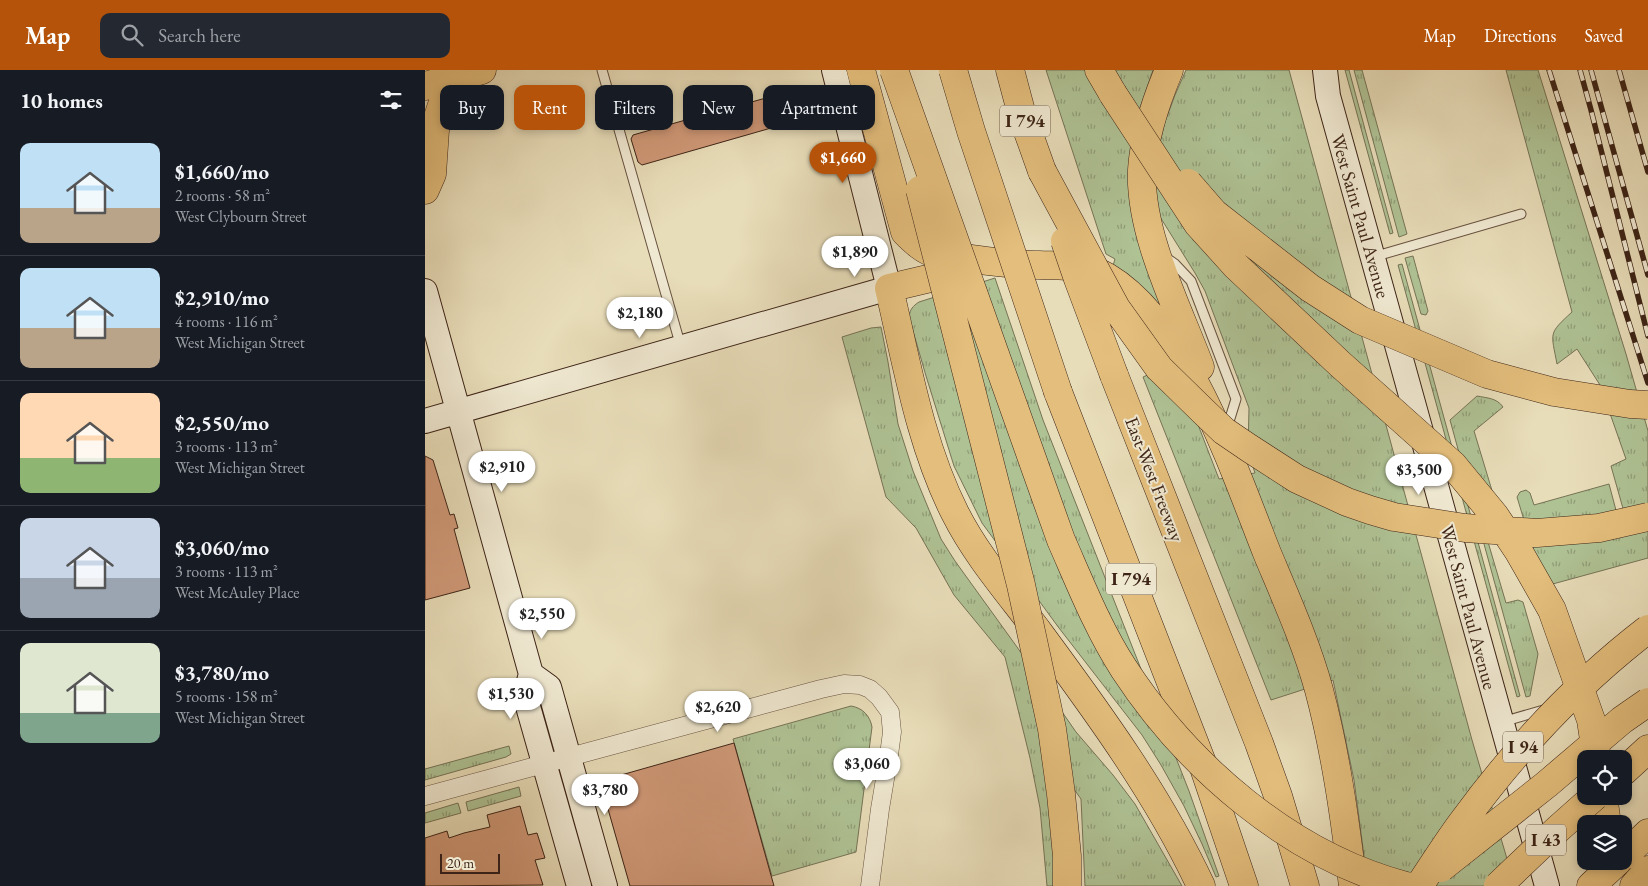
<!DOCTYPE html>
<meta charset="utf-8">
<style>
:root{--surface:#171b24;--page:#242831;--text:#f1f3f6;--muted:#9ea1a6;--line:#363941;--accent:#b45309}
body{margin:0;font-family:"EB Garamond",serif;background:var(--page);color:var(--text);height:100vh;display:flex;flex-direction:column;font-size:19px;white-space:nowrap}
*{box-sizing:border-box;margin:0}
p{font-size:16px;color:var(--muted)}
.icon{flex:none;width:28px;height:28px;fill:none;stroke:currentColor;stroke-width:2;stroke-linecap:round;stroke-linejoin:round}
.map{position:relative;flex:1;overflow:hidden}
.details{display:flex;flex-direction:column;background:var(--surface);width:425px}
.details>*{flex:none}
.guide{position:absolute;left:15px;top:15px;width:475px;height:45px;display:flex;gap:10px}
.fabs{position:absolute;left:1152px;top:680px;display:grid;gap:10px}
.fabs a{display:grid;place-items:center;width:55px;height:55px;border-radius:10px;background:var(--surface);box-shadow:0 2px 8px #0003;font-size:25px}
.scale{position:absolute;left:15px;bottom:12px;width:60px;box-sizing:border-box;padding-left:5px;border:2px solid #3d2417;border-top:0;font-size:14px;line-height:18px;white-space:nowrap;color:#3d2417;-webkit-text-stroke:4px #f0e9d2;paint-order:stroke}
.price{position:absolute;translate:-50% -42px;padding:0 11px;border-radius:18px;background:#fff;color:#222;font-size:16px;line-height:32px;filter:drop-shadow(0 1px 2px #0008)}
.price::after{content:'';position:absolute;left:50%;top:30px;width:15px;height:11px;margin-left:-8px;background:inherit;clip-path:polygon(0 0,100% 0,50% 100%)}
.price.on{background:var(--accent);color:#fff}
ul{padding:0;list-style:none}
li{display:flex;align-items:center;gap:15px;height:125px;padding:0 20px}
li+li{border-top:1px solid var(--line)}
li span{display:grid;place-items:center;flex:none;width:140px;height:100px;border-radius:10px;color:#555}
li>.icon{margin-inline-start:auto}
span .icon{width:60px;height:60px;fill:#fffc;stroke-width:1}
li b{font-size:21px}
h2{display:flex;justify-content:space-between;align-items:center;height:60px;padding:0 20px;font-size:21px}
.tag{padding:0 18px;border-radius:10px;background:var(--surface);box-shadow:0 2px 8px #0003;font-size:18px;line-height:45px}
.tag.on{background:var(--accent);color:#fff}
header{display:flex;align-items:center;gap:30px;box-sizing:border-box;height:70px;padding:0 25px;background:var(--accent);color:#fff}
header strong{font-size:24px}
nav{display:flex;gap:28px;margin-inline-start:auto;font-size:18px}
.search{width:350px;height:45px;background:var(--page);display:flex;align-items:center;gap:12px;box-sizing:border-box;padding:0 18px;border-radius:10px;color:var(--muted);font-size:19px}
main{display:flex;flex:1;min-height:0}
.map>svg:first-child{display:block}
.grass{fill:url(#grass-tufts);stroke:#767356}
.building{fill:#d09978;stroke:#3d2417}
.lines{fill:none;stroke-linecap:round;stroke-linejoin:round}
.lane-casing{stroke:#685240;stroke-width:11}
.street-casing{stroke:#685240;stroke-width:19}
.secondary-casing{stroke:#3d2417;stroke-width:26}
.primary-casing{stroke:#3d2417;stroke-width:29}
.highway-casing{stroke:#3d2417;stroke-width:29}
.lane{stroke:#f0e9d2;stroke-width:9}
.street{stroke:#f0e9d2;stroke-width:18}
.secondary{stroke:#f0e9d2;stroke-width:24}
.primary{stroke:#e4be7c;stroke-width:28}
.highway{stroke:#e4be7c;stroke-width:28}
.rail-casing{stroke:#3d2417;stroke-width:5.5}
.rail{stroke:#f0e9d2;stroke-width:4;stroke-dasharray:11;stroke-linecap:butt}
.highway-bridge-casing{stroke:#3d2417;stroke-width:29;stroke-linecap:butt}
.highway-bridge{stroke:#e4be7c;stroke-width:28}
.labels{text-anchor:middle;stroke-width:4;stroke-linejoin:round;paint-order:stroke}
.shield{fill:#f0e9d2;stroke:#735f4f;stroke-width:1}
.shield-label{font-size:18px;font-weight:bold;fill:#3d2417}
.street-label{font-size:19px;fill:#3d2417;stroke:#f0e9d2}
</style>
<header>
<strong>Map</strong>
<div class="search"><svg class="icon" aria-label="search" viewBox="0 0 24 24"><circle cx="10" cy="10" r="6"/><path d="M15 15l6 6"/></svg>Search here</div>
<nav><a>Map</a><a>Directions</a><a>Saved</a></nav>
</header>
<main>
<section class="details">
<h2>10 homes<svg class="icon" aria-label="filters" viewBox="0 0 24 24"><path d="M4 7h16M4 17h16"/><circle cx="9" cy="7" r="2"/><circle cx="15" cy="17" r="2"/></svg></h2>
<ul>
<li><span style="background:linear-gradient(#bfe0f5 65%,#b9a48a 0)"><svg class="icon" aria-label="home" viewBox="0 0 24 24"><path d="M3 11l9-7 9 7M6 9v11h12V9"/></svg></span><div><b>$1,660/mo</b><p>2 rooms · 58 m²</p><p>West Clybourn Street</p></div></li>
<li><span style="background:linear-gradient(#bfe0f5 60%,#b9a48a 0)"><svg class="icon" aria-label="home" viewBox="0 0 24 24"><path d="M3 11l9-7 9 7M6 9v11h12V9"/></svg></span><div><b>$2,910/mo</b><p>4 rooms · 116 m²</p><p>West Michigan Street</p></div></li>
<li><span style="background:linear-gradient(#ffd9b3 65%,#8fb573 0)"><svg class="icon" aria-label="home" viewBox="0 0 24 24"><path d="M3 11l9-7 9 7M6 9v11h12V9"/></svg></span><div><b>$2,550/mo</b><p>3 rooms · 113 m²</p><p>West Michigan Street</p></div></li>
<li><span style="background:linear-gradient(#c9d6e8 60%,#9aa5b1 0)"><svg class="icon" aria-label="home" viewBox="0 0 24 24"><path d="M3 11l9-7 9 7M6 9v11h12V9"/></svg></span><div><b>$3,060/mo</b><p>3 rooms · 113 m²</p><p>West McAuley Place</p></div></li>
<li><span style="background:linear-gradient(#dfe7d0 70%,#7fa58c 0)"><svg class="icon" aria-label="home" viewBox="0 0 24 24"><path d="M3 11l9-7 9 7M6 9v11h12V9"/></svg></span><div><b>$3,780/mo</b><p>5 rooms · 158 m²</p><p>West Michigan Street</p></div></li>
</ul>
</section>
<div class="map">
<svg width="1223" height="816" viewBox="0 0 1223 816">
<defs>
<pattern id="grass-tufts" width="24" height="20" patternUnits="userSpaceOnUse" patternTransform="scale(1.25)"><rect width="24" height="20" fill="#afc294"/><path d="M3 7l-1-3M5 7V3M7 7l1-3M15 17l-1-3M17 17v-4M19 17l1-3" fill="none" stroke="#909d78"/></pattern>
</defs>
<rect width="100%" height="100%" fill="#e8ddb9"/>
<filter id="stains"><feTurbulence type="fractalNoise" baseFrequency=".004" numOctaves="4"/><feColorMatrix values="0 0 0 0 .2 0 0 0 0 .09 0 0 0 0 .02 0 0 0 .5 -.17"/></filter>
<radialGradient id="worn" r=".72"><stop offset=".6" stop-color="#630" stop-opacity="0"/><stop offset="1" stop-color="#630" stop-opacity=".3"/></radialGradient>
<path class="grass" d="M621,0H728L706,64L738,241L687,199L690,189L681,184Z
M761,0H864L1047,670L1090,816H943L929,710L908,610L846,630L718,307L725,304L772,352L794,409L830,403L823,382L824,338L780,221L770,203L732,142L730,123L732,85L740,52L750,25Z
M920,0H924L968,163L965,164Z
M929,0H937L982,164L974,167Z
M1081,0H1113L1201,284L1223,361V488L1124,515L1118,513L1092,427L1095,422L1101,420L1105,423L1109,435L1184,414L1192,444L1199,442L1186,396L1201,389L1175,315L1152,279L1132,294C1126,262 1123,264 1147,242Z
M988,186L1003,241L1001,245L996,244L980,188Z
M977,194L1095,626L1092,627L973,195Z
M570,208L618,350L764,721L794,806L791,807L777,774L759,736L736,695L717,665L634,558L557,453L529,396L501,306L484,247C485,239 488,236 494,232Z
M456,257L463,292L473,354L488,401L516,469L530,491L592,577L651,662L688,705L710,734L757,816H660L656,729L619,677L633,816H622L615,738L605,688L580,587L529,525L491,458L461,427L417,267L446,258Z
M1052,326C1062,328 1072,328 1078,337L1049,361L1075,447L1058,455L1081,533L1093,530L1098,532L1113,584L1105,626L1101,627L1025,350Z
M426,636C438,638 445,646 447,657L431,782L347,806L308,669Z
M84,676L86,684L81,687L0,710V699Z
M94,717L96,726L43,741L41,732Z
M33,733L36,743L0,753V743Z"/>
<path class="building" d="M380,17L386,19L392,40L388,46L217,95L213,92L206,69L208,65L299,39L296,27H298L299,30L317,25L321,27L323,33Z
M296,29L299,39L265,49L264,44L265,38Z
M0,386L8,390L25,445L29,444L33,458L29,459L45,518L0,530Z
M309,673L349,816H205L175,711Z
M95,736L103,765L112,763L120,788L110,790L118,815L0,816V768L22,761L24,768L39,763L65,757L62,745Z"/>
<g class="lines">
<defs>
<path id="lane" d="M177,0L256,277
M740,187L750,194L766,211L811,329L802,358
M948,187L1096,144
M1077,652L1122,639"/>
<path id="street" d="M0,726L396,619L419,614L435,615L445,619L454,627L465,642L467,662L464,685L455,739L445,816"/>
<path id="secondary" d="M900,0L903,26L1122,816
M0,221L106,604L100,626L154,816
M0,351L464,218L409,0
M106,604L124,617L180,816"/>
<path id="primary" d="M0,16L57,0
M0,120L7,104L10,60L13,47L17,35L35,6"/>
<path id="highway" d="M436,0L480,162C489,171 499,181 512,184C520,187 530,187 539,188C563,191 588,195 614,195C638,196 660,194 682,207C761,254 809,400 842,483C860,526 882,575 894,620C911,684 920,750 928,816
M585,0L597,45L617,101
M674,0L688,24
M744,0C731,31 719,65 717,100C714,163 753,238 775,297
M540,200L464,218C482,294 495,374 530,443C552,487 586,525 615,564C674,644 734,726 776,816
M689,305L834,673L853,726L880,816
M633,322L778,695L819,816
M1199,701L1223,679
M1178,726L1182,754
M1199,786L1223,763
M1166,816L1193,791
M1209,816L1223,800"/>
</defs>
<use href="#lane" class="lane-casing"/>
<use href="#street" class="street-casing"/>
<use href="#secondary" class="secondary-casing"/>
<use href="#primary" class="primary-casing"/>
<use href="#highway" class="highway-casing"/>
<use href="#lane" class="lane"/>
<use href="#street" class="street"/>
<use href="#secondary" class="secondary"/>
<use href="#primary" class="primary"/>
<use href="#highway" class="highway"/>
<defs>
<path id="rail" d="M1124,0L1223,313
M1155,0L1166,40L1223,266
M1166,0L1223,205
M1194,0L1223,102"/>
</defs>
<use href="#rail" class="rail-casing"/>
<use href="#rail" class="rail"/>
<defs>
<path id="highway-bridge" d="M469,0L636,470C655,513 673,559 699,599C763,697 866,786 981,816
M528,0L546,61L633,322
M688,24L773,154L811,196L915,294L1028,395L1070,446L1094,482L1127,540L1166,650L1172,689
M617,101L691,238L734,298L778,341L799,361L824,378L872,409L922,432L945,440L969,447L1040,458L1112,463L1174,458L1223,447
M763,113L789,143L885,218L935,250L1062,304L1129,322L1205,334L1223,335
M495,120L596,515L627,659L636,724L642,786V816
M640,171L653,209L689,305
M1016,798L1122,714L1197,650L1223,632
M994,816C1009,794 1023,771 1039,750C1091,679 1154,612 1223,559
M1073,816L1134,758L1170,726"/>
</defs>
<use href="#highway-bridge" class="highway-bridge-casing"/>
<use href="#highway-bridge" class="highway-bridge"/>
</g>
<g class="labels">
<g class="shield">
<rect x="575" y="35.5" width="50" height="31" rx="4"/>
<rect x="681" y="493.5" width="50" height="31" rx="4"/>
<rect x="1078" y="661.5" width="40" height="31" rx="4"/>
<rect x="1101" y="754.5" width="40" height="31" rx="4"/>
</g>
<g class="shield-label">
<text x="600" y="57">I 794</text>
<text x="706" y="515">I 794</text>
<text x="1098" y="683">I 94</text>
<text x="1121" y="776">I 43</text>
</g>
<g class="street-label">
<text transform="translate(936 146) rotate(74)" y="7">West Saint Paul Avenue</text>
<text transform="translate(730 409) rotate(69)" y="7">East-West Freeway</text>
<text transform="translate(1044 537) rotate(75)" y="7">West Saint Paul Avenue</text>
</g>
</g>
<rect width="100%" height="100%" filter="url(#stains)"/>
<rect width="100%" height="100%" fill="url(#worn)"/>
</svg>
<div class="fabs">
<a><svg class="icon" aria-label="locate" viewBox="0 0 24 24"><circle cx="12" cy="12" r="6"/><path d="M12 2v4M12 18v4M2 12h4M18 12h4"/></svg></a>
<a><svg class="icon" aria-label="layers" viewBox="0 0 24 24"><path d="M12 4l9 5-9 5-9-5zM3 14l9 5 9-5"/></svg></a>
</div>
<div class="scale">20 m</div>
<b class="price on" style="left:418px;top:114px">$1,660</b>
<b class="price" style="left:430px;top:208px">$1,890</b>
<b class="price" style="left:215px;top:269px">$2,180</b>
<b class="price" style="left:77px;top:423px">$2,910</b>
<b class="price" style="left:994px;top:426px">$3,500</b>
<b class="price" style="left:117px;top:570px">$2,550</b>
<b class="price" style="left:86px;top:650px">$1,530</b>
<b class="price" style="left:293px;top:663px">$2,620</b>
<b class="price" style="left:442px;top:720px">$3,060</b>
<b class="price" style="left:180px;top:746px">$3,780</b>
<div class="guide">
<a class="tag">Buy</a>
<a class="tag on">Rent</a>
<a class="tag">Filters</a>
<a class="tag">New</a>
<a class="tag">Apartment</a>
</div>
</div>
</main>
